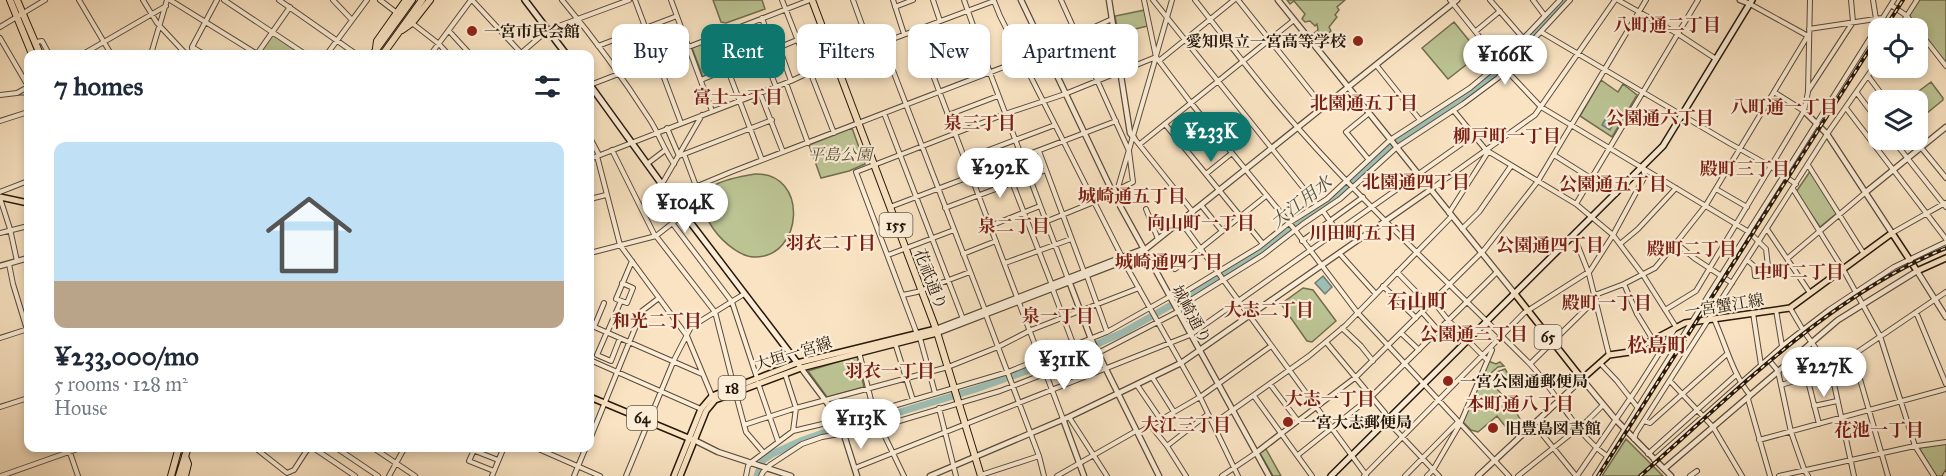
<!DOCTYPE html>
<meta charset="utf-8">
<style>
:root{--surface:#fff;--page:#f6f6f7;--text:#1f2937;--muted:#747a83;--line:#e0e1e3;--accent:#0f766e}
body{margin:0;font-family:"IM FELL Great Primer","Noto Serif JP",serif;background:var(--page);color:var(--text);height:100vh;display:flex;flex-direction:column;font-size:22px;white-space:nowrap}
*{box-sizing:border-box;margin:0}
p{font-size:20px;color:var(--muted)}
.icon{flex:none;width:33px;height:33px;fill:none;stroke:currentColor;stroke-width:2;stroke-linecap:round;stroke-linejoin:round}
.map{position:relative;flex:1;overflow:hidden}
.sheet{position:absolute;left:24px;top:50px;width:570px;height:402px;display:flex;flex-direction:column;background:var(--surface);border-radius:12px;box-shadow:0 3px 9px #0003}
.sheet>*{flex:none}
.guide{position:absolute;left:612px;top:24px;width:570px;height:54px;display:flex;gap:12px}
.tools{position:absolute;left:1868px;top:18px;display:grid;gap:12px}
.tools a{display:grid;place-items:center;width:60px;height:60px;border-radius:12px;background:var(--surface);box-shadow:0 3px 9px #0003;font-size:30px}
.price{position:absolute;translate:-50% -51px;padding:0 14px;border-radius:21px;background:#fff;color:#222;font-size:20px;line-height:39px;filter:drop-shadow(0 2px 3px #0008)}
.price::after{content:'';position:absolute;left:50%;top:36px;width:18px;height:14px;margin-left:-9px;background:inherit;clip-path:polygon(0 0,100% 0,50% 100%)}
.price.on{background:var(--accent);color:#fff}
ul{padding:0;list-style:none}
li{display:grid;align-content:center;gap:12px;height:318px;padding:0 30px}
li+li{border-top:2px solid var(--line)}
li span{display:grid;place-items:center;height:186px;border-radius:12px;color:#555}
li>.icon{margin-inline-start:auto}
span .icon{width:108px;height:108px;fill:#fffc;stroke-width:1}
li b{font-size:26px}
h2{display:flex;justify-content:space-between;align-items:center;height:72px;padding:0 30px;font-size:26px}
.pill{padding:0 21px;border-radius:12px;background:var(--surface);box-shadow:0 3px 9px #0003;font-size:21px;line-height:54px}
.pill.on{background:var(--accent);color:#fff}
.map>svg:first-child{display:block}
.green{fill:#bcc494;stroke:#716e50;stroke-width:1.5}
.water{fill:#9ebeb5;stroke:#6e7c71;stroke-width:1.5}
.lines{fill:none;stroke-linecap:round;stroke-linejoin:round}
.stream{stroke:#6e7c71;stroke-width:1.5}
.river{stroke:#9ebeb5;stroke-width:7}
.minor-casing{stroke:#5b4b39;stroke-width:6}
.tertiary-casing{stroke:#5b4b39;stroke-width:7}
.secondary-casing{stroke:#26180b;stroke-width:8}
.primary-casing{stroke:#26180b;stroke-width:8}
.trunk-casing{stroke:#26180b;stroke-width:8}
.minor{stroke:#fbedd7;stroke-width:4}
.tertiary{stroke:#fbedd7;stroke-width:4.5}
.secondary{stroke:#fbedd7;stroke-width:5}
.primary{stroke:#f9e3c2;stroke-width:5}
.trunk{stroke:#f9e3c2;stroke-width:6}
.rail-casing{stroke:#26180b;stroke-width:4}
.rail{stroke:#fbedd7;stroke-width:1.5;stroke-dasharray:4.5;stroke-linecap:butt}
.poi-dot{fill:#8f2418;stroke:#fbedd7;stroke-width:2}
.labels{text-anchor:middle;stroke-width:4.5;stroke-linejoin:round;paint-order:stroke}
.shield{fill:#fbedd7;stroke:#665848;stroke-width:1.5}
.shield-label{font-size:15px;font-weight:bold;fill:#26180b}
.poi-label{font-size:16px;font-weight:bold;fill:#26180b;stroke:#fbedd7;text-anchor:start}
.park-label{font-size:16px;font-style:italic;fill:#5a543b;stroke:#fbedd7}
.street-label{font-size:16px;fill:#26180b;stroke:#fbedd7}
.neighbourhood-label{font-size:18px;font-weight:bold;fill:#7a1f14;stroke:#fbedd7}
.water-label{font-size:18px;font-style:italic;fill:#505246;stroke:#fbedd7}
.quarter-label{font-size:20px;font-weight:bold;fill:#7a1f14;stroke:#fbedd7}
</style>
<div class="map">
<svg width="1946" height="476" viewBox="0 0 1946 476">
<rect width="100%" height="100%" fill="#f9e3c2"/>
<filter id="stains"><feTurbulence type="fractalNoise" baseFrequency=".00333" numOctaves="4"/><feColorMatrix values="0 0 0 0 .2 0 0 0 0 .09 0 0 0 0 .02 0 0 0 .5 -.17"/></filter>
<radialGradient id="worn" r=".72"><stop offset=".6" stop-color="#630" stop-opacity="0"/><stop offset="1" stop-color="#630" stop-opacity=".3"/></radialGradient>
<path class="green" d="M713,0H762L765,9L726,23L721,22Z
M1287,0H1345L1337,7L1339,10L1335,15L1337,17L1329,27L1331,31L1320,40L1314,33L1318,30L1317,24L1315,26L1310,21L1305,22L1302,19L1305,14L1294,1L1290,4Z
M1918,0H1946V65L1909,16Z
M1145,10L1148,26L1118,33L1115,16Z
M1454,22L1480,54L1448,79L1422,48Z
M273,34L298,52L297,54H262L260,52Z
M715,38L725,67L703,77L692,48Z
M1601,80L1618,92L1623,84L1637,95L1612,137L1580,116Z
M1931,82L1943,98V100L1927,113H1924L1917,105V100H1914L1911,97Z
M852,128L865,164L849,171L821,178L809,145Z
M1811,170L1837,213L1820,227L1796,192Z
M755,174C809,172 804,258 754,257C730,257 682,205 715,185C725,179 743,176 755,174Z
M1303,288L1313,290L1336,321L1312,342L1307,341L1281,304Z
M857,356L864,387L827,397L808,371Z
M1488,361L1496,364L1500,362L1504,366L1498,367L1491,373V379L1494,382L1496,379L1494,376L1497,372L1505,369L1510,377L1507,380L1503,378L1496,383L1497,389L1504,397L1506,396L1507,400L1513,407L1518,403L1519,405L1515,410L1520,419L1512,425L1510,423L1505,426L1497,416L1478,432L1471,430L1463,422Z
M1626,439L1663,476H1602Z
M1946,444V469L1942,476H1936L1919,448Z
M1266,449L1281,476H1273L1260,453Z"/>
<path class="water" d="M1609,113L1617,117L1610,130L1602,125Z
M1323,276L1332,287L1325,294L1315,283Z"/>
<g class="lines">
<path class="stream" d="M19,95H28"/>
<path class="river" d="M757,476L763,460L772,454L803,440L855,422L890,415L976,389L1074,354L1122,333L1242,265L1315,213L1354,182L1394,144L1493,75L1529,42L1563,0"/>
<defs>
<path id="minor" d="M79,0L111,54
M143,0L157,23L185,53
M170,0L257,54
M224,0L305,54
M279,0L356,54
M333,0L352,20
M380,0L397,13
M472,0L522,54
M562,0C594,38 623,78 650,120C659,134 664,150 674,164
M635,0L681,123
M671,0L712,111
M782,0L834,133
M853,0L870,47
M893,0L904,34
M933,0L940,21
M964,0L990,73L1068,279
M1144,0L1156,57L1191,103L1295,230L1357,312L1509,476
M1153,0L1317,205
M1195,0C1229,43 1261,87 1298,128C1370,210 1451,285 1528,362C1557,391 1573,432 1607,456
M1238,0L1323,107
M1450,0L1506,70L1541,107L1749,232L1766,249L1769,275L1755,276L1754,266L1747,260
M1490,0L1523,38
M1533,0L1545,16
M1618,0L1678,34L1716,59
M1873,0L1876,19
M994,1L1000,16L1122,257
M1750,4L1808,36
M1891,5L1907,16L1916,28
M895,7L913,0
M762,18L773,50
M412,23L439,44L448,54
M0,27L45,0
M1899,28L1917,0
M1809,29L1882,18
M1917,29L1946,66
M916,30L1063,419
M449,31L470,54
M1476,31L1500,11
M1541,32L1729,143L1770,166L1796,184
M715,36L762,160
M0,38L28,86
M36,42L42,41L49,54
M882,42L985,310
M598,46L677,16
M192,47L204,54
M779,47L791,81
M763,53L776,87
M83,54L166,6
M151,54L167,0
M193,54L192,47L217,0
M257,54L290,7
M327,54L367,0
M431,54L471,0
M520,54L548,30L629,0
M1156,56L1172,0
M1160,60L1234,0
M929,63L980,44
M1377,66L1420,120
M1868,76L1886,100
M701,80L797,40
M786,83L808,143
M590,85L810,0
M1808,91L1853,22L1851,0
M1774,92L1804,111
M760,93L783,152
M1857,93L1878,121
M0,95L17,93L28,87
M1846,108L1946,239
M1454,111L1486,150L1576,204L1613,235L1643,275L1676,327L1636,390L1577,476
M884,113L963,319
M1368,114L1346,132L1369,160
M948,115L998,96
M0,121L28,112
M1165,124L1263,244
M667,128L679,156L772,120
M590,138L599,155
M1134,138L1193,212
M1893,140L1946,207
M1915,140L1946,178
M1140,144L1294,20
M612,150L655,236
M1039,151L1084,272
M684,154L696,186
M1554,155L1616,194
M597,156L620,245L687,336L712,396
M590,159L791,81L834,61L994,1
M965,159L1055,125
M647,164L664,151
M1005,164L1052,285
M1808,165L1864,254
M1206,174L1232,153
M662,184L702,115
M1716,189L1747,207
M1793,189L1843,269L1880,336L1915,446L1934,476
M1430,190L1535,115L1615,0
M0,192L28,181
M671,197L731,172L1022,60L1112,19
M0,198L10,229L17,261
M590,199L606,195
M1576,204L1698,0
M1201,205L1222,231
M890,207L1116,121
M945,208L1046,170
M1146,209L1158,239
M1323,211L1337,231
M1449,213L1488,152
M1045,222L1094,202L1133,182L1129,151L1061,0
M1181,222L1366,475
M673,224L732,302L757,378
M990,226L1040,206
M1462,229L1479,212L1511,166
M1767,229L1810,293
M0,233L28,226
M1892,233L1945,203
M656,236L715,312L734,387
M1574,236L1589,274L1609,355
M1302,241L1363,197
M1676,243L1694,258L1732,283
M1620,244L1638,229L1676,188
M590,253L656,236L684,214
M963,254L996,241
M1340,254L1375,293
M888,255L954,230
M1788,258L1866,192
M1124,262L1200,397L1238,476
M1005,263L1071,239
M9,264L13,284L28,333
M1175,269L1266,196
M1397,272L1429,305
M1087,276L1107,332
M622,283L633,288L627,303L616,299L632,261
M1624,284L1637,314L1653,340
M1383,286L1416,318
M1053,290L1074,346
M903,295L917,292L970,272
M1595,295L1624,284L1655,268L1676,243L1706,205L1807,37
M1433,301L1448,320L1487,360
M1790,308L1803,330L1831,370L1854,476
M1665,310L1696,291L1804,111L1808,92L1810,0
M1776,310L1782,346
M1422,312L1438,330
M1916,312L1946,384
M1753,313L1761,365
M986,315L1039,456L1044,476
M1714,319C1726,345 1732,373 1750,395L1748,399L1770,476
M590,325L702,374
M594,327L604,303
M1342,328L1361,346L1373,361
M607,332L597,355L611,361L620,338
M607,333L620,303
M1401,333L1419,350
M917,334L856,172L1005,114L1065,94L1156,57L1117,191
M0,338L28,329
M920,338L935,393
M1326,342L1385,413L1391,425L1439,476
M895,343L913,400
M859,352L875,416L904,476
M1853,355L1888,476
M1768,359L1778,371L1791,432L1804,469L1808,476
M590,360L701,409
M1600,363L1617,381L1638,408
M1530,364L1596,299
M785,374L796,408L793,431
M1152,377L1174,412
M1807,377L1819,424
M1670,381L1713,427L1742,476
M758,383L778,441
M1270,384L1298,421
M1137,385L1161,420
M1781,385L1831,370L1946,292
M735,391L746,432L763,452
M1254,396L1312,476
M1814,406L1837,401
M0,407L28,398
M939,408L956,476
M1069,417L1107,476
M1644,421L1650,423L1727,354
M1213,424L1309,356L1346,325L1452,216
M1534,424L1576,476
M744,425L796,408L948,367L998,347L1031,330L1139,288
M1151,426L1167,446L1186,476
M1138,433L1200,397L1271,346
M1282,433L1356,377L1484,250L1538,181L1646,0
M590,439L642,311L659,298
M1634,439L1636,433L1827,134L1878,61
M1759,440L1946,389
M1167,446L1208,414
M68,447L78,476
M254,447L287,473L294,470L309,447
M312,447L355,476
M335,447L378,476
M372,447L415,476
M465,447L498,460
M534,447L600,476
M474,450L469,461L494,471
M1648,454L1736,375
M1298,455L1372,396L1497,272
M1654,460L1786,343L1829,310L1894,267L1946,242
M855,468L1190,335L1474,135
M981,475L1039,456
M1,476L83,447
M389,476L405,447
M492,476L504,447
M574,476L586,447
M626,476L674,360L691,327L744,294
M746,476L748,466L753,461L793,431L873,412L1008,372L1107,332L1169,297L1185,292L1259,247L1289,223L1327,199L1390,140L1470,88L1500,63L1560,0
M761,476L763,472L770,465L802,444L822,437L879,427L1000,391L1098,353L1177,312L1186,303L1263,255L1303,224L1340,199L1396,148L1463,104L1498,78L1570,0
M1057,476L1136,431
M1222,476L1256,453
M1364,476L1524,313L1590,271L1613,235L1645,176L1643,169
M1405,476L1458,422
M1427,476L1433,470L1460,424L1492,350
M1518,476L1587,421L1603,405
M1595,476L1894,0
M1690,476L1697,471
M1779,476L1910,447L1946,442
M1945,476L1946,474"/>
<path id="tertiary" d="M1021,0L1113,193L1269,476
M1109,0L1130,133L1134,138
M1278,0L1515,294
M1740,0L1750,4
M1804,111L1827,134L1892,233
M1866,192L1946,127
M0,266L28,258
M1069,281L1091,339L1159,476
M936,329L1141,250
M937,333L1137,256L1457,0
M801,368L839,419L857,476
M1063,419L1084,476
M694,440L718,452L791,476
M1256,453L1282,433
M1664,469L1838,320L1917,271L1946,317
M930,476L1069,417L1181,363L1430,190
M1478,476L1582,379L1616,420L1671,476"/>
<path id="secondary" d="M525,0L566,54
M590,85L671,197L799,365
M1331,476L1663,146L1752,0"/>
<path id="primary" d="M0,197L28,203
M1515,294L1582,379L1609,355L1630,352L1685,323L1790,308L1892,233L1917,271L1946,258
M590,397L693,440
M674,476L701,409L712,396L797,363L936,329
M680,476L706,411L715,400L801,368L937,333"/>
<path id="trunk" d="M10,0L32,54
M17,0L40,54
M812,0L936,329L981,476
M402,30L412,23L430,0
M376,48L377,41L406,0
M373,54L412,0
M383,54L422,0
M171,476L179,447
M179,476L188,447
M185,476L188,464L185,456"/>
</defs>
<use href="#minor" class="minor-casing"/>
<use href="#tertiary" class="tertiary-casing"/>
<use href="#secondary" class="secondary-casing"/>
<use href="#primary" class="primary-casing"/>
<use href="#trunk" class="trunk-casing"/>
<use href="#minor" class="minor"/>
<use href="#tertiary" class="tertiary"/>
<use href="#secondary" class="secondary"/>
<use href="#primary" class="primary"/>
<use href="#trunk" class="trunk"/>
<defs>
<path id="rail" d="M1885,28L1903,0
M1598,476L1878,36
M1640,476C1736,392 1827,297 1946,248"/>
</defs>
<use href="#rail" class="rail-casing"/>
<use href="#rail" class="rail"/>
</g>
<g class="poi-dot">
<circle cx="472" cy="31" r="6"/>
<circle cx="1358" cy="41" r="6"/>
<circle cx="1448" cy="381" r="6"/>
<circle cx="1288" cy="422" r="6"/>
<circle cx="1493" cy="428" r="6"/>
</g>
<g class="labels">
<g class="shield">
<rect x="879.5" y="213" width="33" height="24" rx="4.5"/>
<rect x="1534.5" y="325" width="27" height="24" rx="4.5"/>
<rect x="718.5" y="376" width="27" height="24" rx="4.5"/>
<rect x="627" y="406" width="30" height="24" rx="4.5"/>
</g>
<g class="shield-label">
<text x="896" y="230">155</text>
<text x="1548" y="342">65</text>
<text x="732" y="393">18</text>
<text x="642" y="423">64</text>
</g>
<g class="poi-label">
<text x="484" y="37">一宮市民会館</text>
<text x="1346" y="47" text-anchor="end">愛知県立一宮高等学校</text>
<text x="1460" y="387">一宮公園通郵便局</text>
<text x="1300" y="428">一宮大志郵便局</text>
<text x="1505" y="434">旧豊島図書館</text>
</g>
<g class="park-label">
<text x="840" y="160">平島公園</text>
</g>
<g class="street-label">
<text transform="translate(931 279) rotate(69)" y="6">花祇通り</text>
<text transform="translate(1724 305) rotate(-9)" y="6">一宮蟹江線</text>
<text transform="translate(1192 314) rotate(61)" y="6">城崎通り</text>
<text transform="translate(793 353) rotate(-17)" y="6">大垣一宮線</text>
</g>
<g class="neighbourhood-label">
<text x="1667" y="31">八町通二丁目</text>
<text x="738" y="103">富士一丁目</text>
<text x="1364" y="109">北園通五丁目</text>
<text x="1784" y="113">八町通一丁目</text>
<text x="1660" y="124">公園通六丁目</text>
<text x="980" y="129">泉三丁目</text>
<text x="1507" y="142">柳戸町一丁目</text>
<text x="1745" y="175">殿町三丁目</text>
<text x="1416" y="188">北園通四丁目</text>
<text x="1613" y="190">公園通五丁目</text>
<text x="1132" y="202">城崎通五丁目</text>
<text x="1201" y="229">向山町一丁目</text>
<text x="1014" y="232">泉二丁目</text>
<text x="1363" y="239">川田町五丁目</text>
<text x="831" y="249">羽衣二丁目</text>
<text x="1550" y="251">公園通四丁目</text>
<text x="1692" y="255">殿町二丁目</text>
<text x="1169" y="268">城崎通四丁目</text>
<text x="1799" y="278">中町二丁目</text>
<text x="1607" y="309">殿町一丁目</text>
<text x="1269" y="316">大志二丁目</text>
<text x="1058" y="322">泉一丁目</text>
<text x="657" y="327">和光二丁目</text>
<text x="1474" y="340">公園通三丁目</text>
<text x="890" y="377">羽衣一丁目</text>
<text x="1330" y="405">大志一丁目</text>
<text x="1520" y="410">本町通八丁目</text>
<text x="1186" y="431">大江三丁目</text>
<text x="1879" y="436">花池一丁目</text>
</g>
<g class="water-label">
<text transform="translate(1301 202) rotate(-38)" y="6">大江用水</text>
</g>
<g class="quarter-label">
<text x="1417" y="308">石山町</text>
<text x="1657" y="352">松島町</text>
</g>
</g>
<rect width="100%" height="100%" filter="url(#stains)"/>
<rect width="100%" height="100%" fill="url(#worn)"/>
</svg>
<div class="tools">
<a><svg class="icon" aria-label="locate" viewBox="0 0 24 24"><circle cx="12" cy="12" r="6"/><path d="M12 2v4M12 18v4M2 12h4M18 12h4"/></svg></a>
<a><svg class="icon" aria-label="layers" viewBox="0 0 24 24"><path d="M12 4l9 5-9 5-9-5zM3 14l9 5 9-5"/></svg></a>
</div>
<b class="price" style="left:1505px;top:86px">¥166K</b>
<b class="price on" style="left:1211px;top:163px">¥233K</b>
<b class="price" style="left:1000px;top:199px">¥292K</b>
<b class="price" style="left:685px;top:234px">¥104K</b>
<b class="price" style="left:1064px;top:391px">¥311K</b>
<b class="price" style="left:1824px;top:398px">¥227K</b>
<b class="price" style="left:861px;top:450px">¥113K</b>
<div class="guide">
<a class="pill">Buy</a>
<a class="pill on">Rent</a>
<a class="pill">Filters</a>
<a class="pill">New</a>
<a class="pill">Apartment</a>
</div>
<section class="sheet">
<h2>7 homes<svg class="icon" aria-label="filters" viewBox="0 0 24 24"><path d="M4 7h16M4 17h16"/><circle cx="9" cy="7" r="2"/><circle cx="15" cy="17" r="2"/></svg></h2>
<ul>
<li><span style="background:linear-gradient(#bfe0f5 75%,#b9a48a 0)"><svg class="icon" aria-label="home" viewBox="0 0 24 24"><path d="M3 11l9-7 9 7M6 9v11h12V9"/></svg></span><div><b>¥233,000/mo</b><p>5 rooms · 128 m²</p><p>House</p></div></li>
</ul>
</section>
</div>
